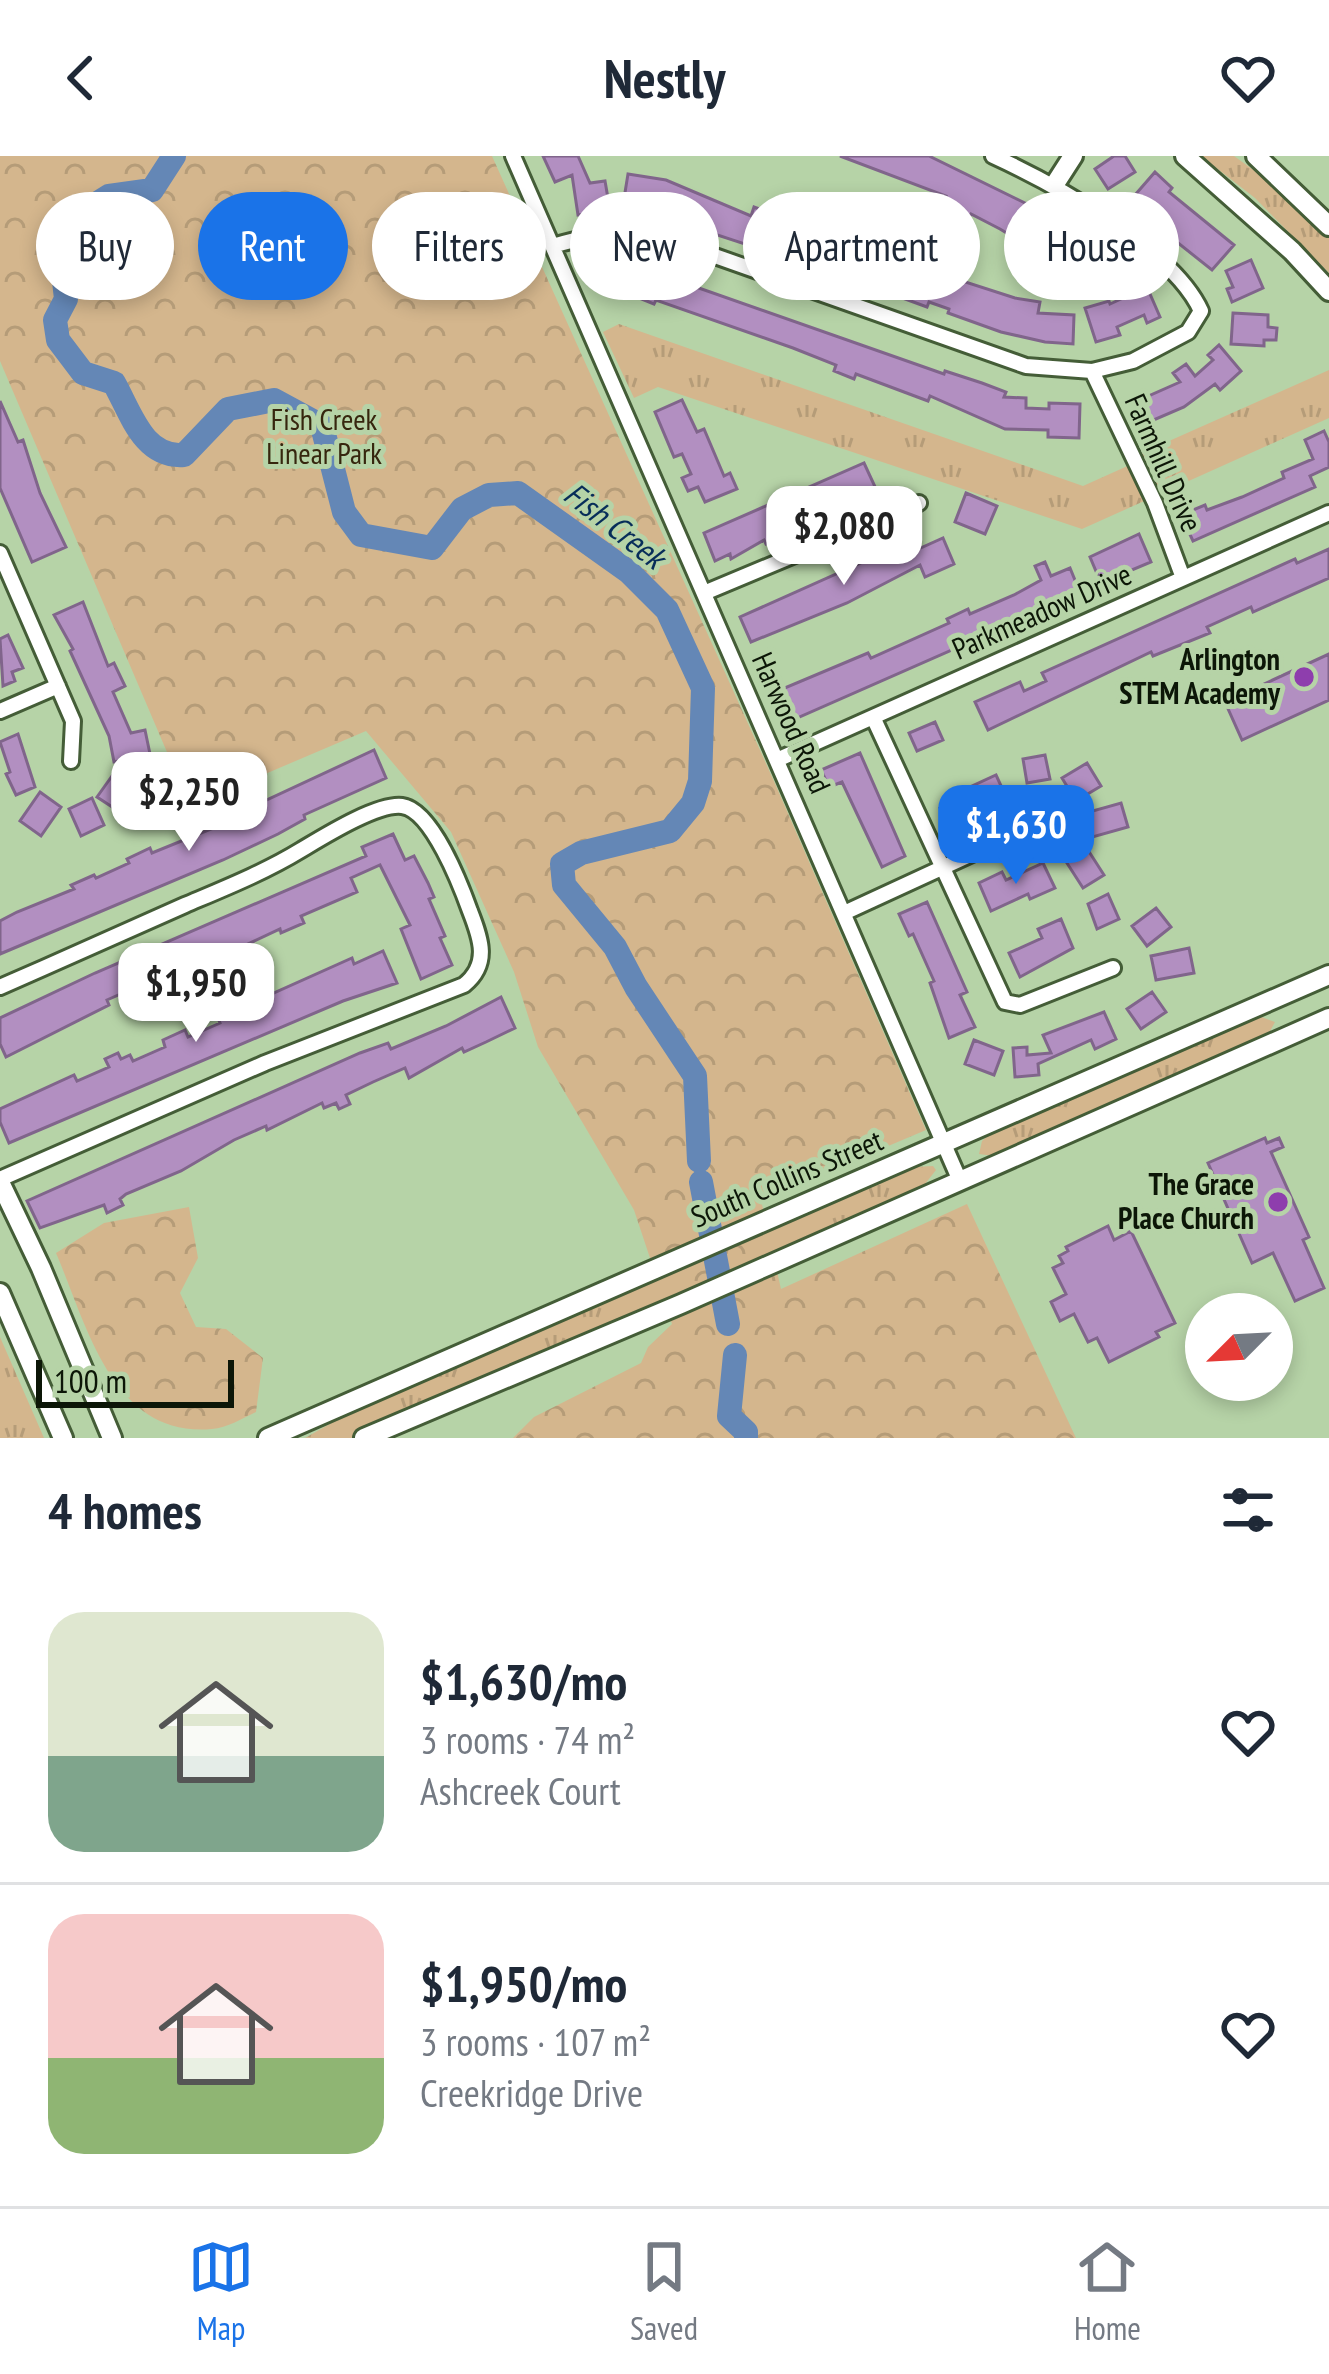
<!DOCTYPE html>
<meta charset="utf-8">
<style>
:root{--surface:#fff;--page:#f2f2f3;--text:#1f2937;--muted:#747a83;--line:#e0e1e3;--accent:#1a73e8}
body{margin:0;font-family:"PT Sans Narrow",sans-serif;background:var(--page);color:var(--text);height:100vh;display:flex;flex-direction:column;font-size:45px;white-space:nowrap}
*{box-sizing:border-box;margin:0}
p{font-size:39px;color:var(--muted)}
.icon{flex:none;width:66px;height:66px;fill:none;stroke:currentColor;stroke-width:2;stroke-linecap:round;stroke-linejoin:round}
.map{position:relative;height:1282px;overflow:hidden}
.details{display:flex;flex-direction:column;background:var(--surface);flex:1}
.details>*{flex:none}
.guide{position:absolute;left:36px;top:36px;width:1257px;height:108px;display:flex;gap:24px}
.needle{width:78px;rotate:246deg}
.tools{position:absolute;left:1185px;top:1137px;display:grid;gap:24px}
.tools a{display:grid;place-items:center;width:108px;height:108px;border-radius:50%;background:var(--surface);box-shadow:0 6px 18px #0003;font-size:60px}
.scale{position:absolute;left:36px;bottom:30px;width:198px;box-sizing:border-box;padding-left:12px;border:6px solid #0c1607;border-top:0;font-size:33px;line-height:42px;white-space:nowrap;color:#0c1607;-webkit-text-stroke:9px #b6d3a7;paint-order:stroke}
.price{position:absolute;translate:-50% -102px;padding:0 27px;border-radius:24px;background:#fff;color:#222;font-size:39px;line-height:78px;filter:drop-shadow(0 3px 6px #0008)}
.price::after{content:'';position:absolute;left:50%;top:72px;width:36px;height:27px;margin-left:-18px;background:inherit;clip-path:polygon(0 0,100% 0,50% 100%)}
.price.current{background:var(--accent);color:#fff}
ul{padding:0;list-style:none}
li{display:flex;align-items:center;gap:36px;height:300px;padding:0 48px}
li+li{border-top:3px solid var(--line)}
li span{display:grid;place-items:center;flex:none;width:336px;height:240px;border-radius:36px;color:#555}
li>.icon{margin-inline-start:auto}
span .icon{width:144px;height:144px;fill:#fffc;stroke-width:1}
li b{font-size:51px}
h2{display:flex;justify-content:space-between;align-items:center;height:144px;padding:0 48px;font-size:51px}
.tag{padding:0 42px;border-radius:54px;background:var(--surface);box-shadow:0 6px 18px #0003;font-size:42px;line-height:108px}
.tag.current{background:var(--accent);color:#fff}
header{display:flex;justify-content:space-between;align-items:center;height:156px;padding:0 48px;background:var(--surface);font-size:54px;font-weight:700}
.menu{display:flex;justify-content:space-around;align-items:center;height:168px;border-top:3px solid var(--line);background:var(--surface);font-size:33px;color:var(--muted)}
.menu a{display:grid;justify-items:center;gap:6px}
.menu .current{color:var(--accent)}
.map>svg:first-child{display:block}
.grass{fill:url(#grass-tufts)}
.forest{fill:url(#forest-crowns)}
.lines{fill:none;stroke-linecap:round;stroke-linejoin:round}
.river{stroke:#6487b6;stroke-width:24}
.building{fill:#b28fc1;stroke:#80658b;stroke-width:3}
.street-casing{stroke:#445d37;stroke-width:20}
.secondary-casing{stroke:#445d37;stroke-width:24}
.street{stroke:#fff;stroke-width:14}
.secondary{stroke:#fff;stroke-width:18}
.poi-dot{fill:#8e3ead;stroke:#b6d3a7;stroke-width:4.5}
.labels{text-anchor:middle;stroke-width:10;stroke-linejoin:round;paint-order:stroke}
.park-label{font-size:30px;fill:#36260e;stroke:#b6d3a7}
.street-label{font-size:30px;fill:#0c1607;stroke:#b6d3a7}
.poi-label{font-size:30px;font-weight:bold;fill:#0c1607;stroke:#b6d3a7;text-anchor:end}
.water-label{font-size:33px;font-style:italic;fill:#072d59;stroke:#b6d3a7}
</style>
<header><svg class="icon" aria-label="back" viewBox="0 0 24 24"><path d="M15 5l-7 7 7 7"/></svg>Nestly<svg class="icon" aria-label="heart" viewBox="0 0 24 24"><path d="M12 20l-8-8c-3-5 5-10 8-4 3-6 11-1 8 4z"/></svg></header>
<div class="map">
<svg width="1329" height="1282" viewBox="0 0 1329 1282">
<defs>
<pattern id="grass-tufts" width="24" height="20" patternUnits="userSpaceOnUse" patternTransform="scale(3)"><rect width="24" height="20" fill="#d4b68d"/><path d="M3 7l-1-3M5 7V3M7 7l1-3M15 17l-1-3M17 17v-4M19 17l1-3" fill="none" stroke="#b59c78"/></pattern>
<pattern id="forest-crowns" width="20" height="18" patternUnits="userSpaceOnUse" patternTransform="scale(3)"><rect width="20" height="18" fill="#d4b68d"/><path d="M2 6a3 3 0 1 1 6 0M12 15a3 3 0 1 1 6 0" fill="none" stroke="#b59c78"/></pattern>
</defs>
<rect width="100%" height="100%" fill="#b6d3a7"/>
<path class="grass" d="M1201,0H1234L1291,41L1329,80V117L1255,42Z
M619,168L1083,330L1143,303L1142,297L1329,214V262L1082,373L658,231L634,242L603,176Z
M1259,860L1275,866L1269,877L1001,1001L979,998L982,985L990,978Z
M933,1010L936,1014L925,1028L753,1106L749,1084L914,1011Z
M671,1118L675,1141L351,1282H305L349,1257Z
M0,1181L44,1282H0Z"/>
<path class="forest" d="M0,0H492L773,623L926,974L761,1044L781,1133L967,1048L1076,1282H513L534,1261L641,1207L648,1191L672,1168L634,1054L538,891L514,816L451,676L366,575L190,650L0,205Z
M189,1051L198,1102L180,1137L196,1171L226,1173L263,1202L256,1256C243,1262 227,1272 212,1273C112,1282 87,1169 56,1097L104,1067Z"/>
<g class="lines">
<path class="river" d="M174,0L152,34L109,40L74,62L60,89L66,143L55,164L58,184L83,217L114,227C131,257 143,302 184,299L228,253L274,244L322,270L344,356L361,379L432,392L462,353L489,339L518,337L629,416L667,454L703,532L700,625L693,647L670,675L581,697L562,708L564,729L615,791L636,831L695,920L699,1005
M701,1026L728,1168
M735,1199L729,1260L746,1276V1282"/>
</g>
<path class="building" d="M543,0H578L590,27L605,25L610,54L578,59L572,19L555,26Z
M840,0H929L1027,48L1038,54L1033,62L1056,77L1058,74L1071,83L1074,78L1086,87L1066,115L1056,108L1050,117L1035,107L1041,98L1000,73L971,58L967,65L952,57L955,50L944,44L946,40Z
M1114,0H1125L1135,16L1108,33L1095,13Z
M1155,16L1172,32L1169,36L1234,89L1212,114L1128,47Z
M628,18L666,24L751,60L754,51L768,56L766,64L844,93L848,83L880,93L903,102L901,108L942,124L944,119L1015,142L1040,146L1038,157L1074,159L1073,188L1045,186L1001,176L948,157L949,153L929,146L927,151L878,133L881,124L860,116L856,127L843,122L848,109L829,101L824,114L687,69L658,58L662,49L639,45L637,57L622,55Z
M1251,104L1263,132L1232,146L1227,133L1233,131L1226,115Z
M639,111L944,218L945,215L982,227L1006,236L1004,241L1026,242V252L1049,253V247L1080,248L1079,282L1048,281V274L1005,273L930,240L928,245L856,218L854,223L834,215L836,209L793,192L656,144L654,148L629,138Z
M1147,131L1160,161L1147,167L1144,159L1117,171L1120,179L1096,186L1085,152L1109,145L1110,148Z
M1233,157L1268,159V171L1277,172L1276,184H1264V190L1231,188Z
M1219,189L1241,215L1220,234L1215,228L1184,251L1142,269L1129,241L1143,235L1146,241L1180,226L1173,217L1186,208L1195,220L1213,204L1208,199Z
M682,244L697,276L704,273L724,320L730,317L737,333L705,346L698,331L688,335L682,322L691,318L682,298L674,301L655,256Z
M0,245L18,286L23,284L40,337L66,391L32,406L0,332Z
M1324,275L1329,286V311L1310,320L1315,331L1193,385L1181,359L1205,349L1207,354L1242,341L1284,322L1282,316L1313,303L1305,284Z
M864,307L877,335L832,358L830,353L811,362L813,368L801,373L797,364L775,373L779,382L766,388L764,384L731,403L730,398L715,405L704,377Z
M966,337L997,350L985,378L955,366Z
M1139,378L1151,406L1101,427L1090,401Z
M943,382L954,408L925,421L920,409L847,447L751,486L740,461L901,389L905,399Z
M1329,393V422L1253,456L1251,451L1207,471L1210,477L1153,500L1151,496L988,574L975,546L1020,526L1024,535L1046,525L1042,517L1295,403L1297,407Z
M1045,406L1051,420L1070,412L1079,434L1043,450L1045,453L788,566L775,536L868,497L871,502L949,467L947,463L968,453L970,458L1014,439L1041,424L1035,410Z
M83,446L108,510L114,507L125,530L113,536L131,577L145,574L150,598L114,606L109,580L70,495L73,493L54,459Z
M8,479L23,512L12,516L15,525L3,530L0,483Z
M1329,498V544L1242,584L1225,546Z
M935,566L943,584L917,595L909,577Z
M18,578L35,631L16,639L6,618L10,616L0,586Z
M374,594L386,622L304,659L305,663L278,678L223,704L0,798V765L17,756L74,733L71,729L94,719L96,722L129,707L127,703L150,692L152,697L243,660L241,656Z
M860,597L905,700L882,711L842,626L829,631L821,614Z
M1045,599L1050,623L1027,627L1023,603Z
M1087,607L1101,630L1076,645L1062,622Z
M996,619L1009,647L951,677L940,652L973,637L970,631Z
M112,620L146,643L132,664L97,641Z
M40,636L61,651L41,680L20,665Z
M92,642L104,669L81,680L69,653Z
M1121,647L1128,671L1089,682L1086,670L1092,668L1089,656Z
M393,678L405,704L414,700L428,727L434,741L429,743L445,780L440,782L452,809L421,823L401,773L410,769L380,709L351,722L357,736L301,760L304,767L281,777L280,773L197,812L196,808L142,836L139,830L107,844L109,849L6,901L0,888V862L95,817L366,700L362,691Z
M1086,691L1104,719L1083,732L1065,704Z
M1043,707L1055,732L1030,743L1028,738L991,755L979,727L1002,716L1006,724Z
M1108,738L1119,763L1097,773L1088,748Z
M927,746L967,836L960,839L975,871L949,882L930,827L934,825L913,778L909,780L899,758Z
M1156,752L1171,771L1147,790L1132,770Z
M1061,763L1073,792L1020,821L1009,797L1042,782L1038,773Z
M1189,792L1194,817L1156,824L1151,800Z
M383,795L397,827L343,845L9,987L0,966V953L74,919L77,925L109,911L105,903L118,897L121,903L130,899L133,905L165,891L163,884L185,874L188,881L220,867L218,862L352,802L354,808Z
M1152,836L1166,856L1141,873L1127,853Z
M501,841L515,872L486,886L464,896L462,892L409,922L405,912L373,926L346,939L350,948L339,953L336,947L324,952L322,947L267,974L266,970L234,984L181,1015L126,1038L120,1043L123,1049L107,1057L104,1049L40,1072L27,1045L360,897L388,887L391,893L446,870Z
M1104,856L1116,883L1095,893L1091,884L1038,908L1039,919L1015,921L1013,892L1027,891V899L1051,897L1043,879Z
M974,884L1003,895L994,919L965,908Z
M1265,982L1267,987L1279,982L1283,991L1271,996L1309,1081L1303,1084L1324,1132L1295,1145L1273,1097L1252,1107L1208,1007Z
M1108,1070L1114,1084L1131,1075L1175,1167L1156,1176L1159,1181L1109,1206L1097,1182L1088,1186L1074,1158L1060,1165L1051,1146L1066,1138L1053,1112L1063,1107L1059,1100L1068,1095L1066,1091Z"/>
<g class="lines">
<defs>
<path id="street" d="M513,0L960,1025
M553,90C613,72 636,77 695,93L1026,210L1092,215L1133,205L1188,176L1201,155C1173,93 1054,28 993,0
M1092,215L1155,347L1183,422
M0,397L73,565L71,605
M704,437L919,347
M0,555L58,530
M873,561L1005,846L1020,849L1113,812
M777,604L1329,357
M844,757L1037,668
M0,831C62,804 124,776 185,749C225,732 265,716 301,694C323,681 377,647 402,650C432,654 461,730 470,755C481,783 490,808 464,829L265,907L0,1023"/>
<path id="secondary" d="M1185,0L1292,95L1329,135
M1256,0L1329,70
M1055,28L1073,0
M0,1026L41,1112L112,1282
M0,1137L63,1282
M268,1282L1329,819
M364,1282L681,1148L1329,862"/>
</defs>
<use href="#street" class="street-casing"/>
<use href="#secondary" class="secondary-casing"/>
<use href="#street" class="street"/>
<use href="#secondary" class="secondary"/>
</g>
<g class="poi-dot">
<circle cx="1304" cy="521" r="12"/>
<circle cx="1278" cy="1046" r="12"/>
</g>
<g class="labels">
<g class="park-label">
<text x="324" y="274">Fish Creek<tspan x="324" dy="34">Linear Park</tspan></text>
</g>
<g class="street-label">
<text transform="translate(1163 307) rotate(66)" y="10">Farmhill Drive</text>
<text transform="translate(1042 456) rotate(-24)" y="10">Parkmeadow Drive</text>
<text transform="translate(791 567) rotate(66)" y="10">Harwood Road</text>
<text transform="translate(787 1023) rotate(-23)" y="10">South Collins Street</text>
</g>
<g class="poi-label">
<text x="1280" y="514">Arlington<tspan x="1280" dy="34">STEM Academy</tspan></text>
<text x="1254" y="1039">The Grace<tspan x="1254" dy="34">Place Church</tspan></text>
</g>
<g class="water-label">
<text transform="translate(615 369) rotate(38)" y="12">Fish Creek</text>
</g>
</g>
</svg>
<div class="tools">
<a><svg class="needle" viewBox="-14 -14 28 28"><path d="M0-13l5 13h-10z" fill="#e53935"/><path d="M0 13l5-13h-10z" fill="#747a83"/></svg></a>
</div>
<div class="scale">100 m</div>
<b class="price" style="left:844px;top:432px">$2,080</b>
<b class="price" style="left:189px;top:698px">$2,250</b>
<b class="price current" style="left:1016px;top:731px">$1,630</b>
<b class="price" style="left:196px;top:889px">$1,950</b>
<div class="guide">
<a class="tag">Buy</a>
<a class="tag current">Rent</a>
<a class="tag">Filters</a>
<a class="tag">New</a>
<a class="tag">Apartment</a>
<a class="tag">House</a>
</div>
</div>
<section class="details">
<h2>4 homes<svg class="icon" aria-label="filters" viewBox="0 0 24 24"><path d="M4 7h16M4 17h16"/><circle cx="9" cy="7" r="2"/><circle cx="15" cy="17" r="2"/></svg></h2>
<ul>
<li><span style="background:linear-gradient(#dfe7d0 60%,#7fa58c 0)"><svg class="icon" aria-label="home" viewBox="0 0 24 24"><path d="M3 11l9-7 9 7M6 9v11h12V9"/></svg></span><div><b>$1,630/mo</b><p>3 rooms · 74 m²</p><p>Ashcreek Court</p></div><svg class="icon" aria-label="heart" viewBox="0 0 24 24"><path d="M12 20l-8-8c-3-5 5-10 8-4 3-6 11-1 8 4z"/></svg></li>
<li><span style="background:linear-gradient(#f6c9c9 60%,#8fb573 0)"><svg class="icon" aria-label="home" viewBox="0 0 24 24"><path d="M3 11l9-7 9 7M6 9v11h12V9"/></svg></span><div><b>$1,950/mo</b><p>3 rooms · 107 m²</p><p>Creekridge Drive</p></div><svg class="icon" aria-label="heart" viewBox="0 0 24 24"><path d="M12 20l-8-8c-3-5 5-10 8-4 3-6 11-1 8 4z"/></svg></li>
</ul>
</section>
<nav class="menu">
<a class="current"><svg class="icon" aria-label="map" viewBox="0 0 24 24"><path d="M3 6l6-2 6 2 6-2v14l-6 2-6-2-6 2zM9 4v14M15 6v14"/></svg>Map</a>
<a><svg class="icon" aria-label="saved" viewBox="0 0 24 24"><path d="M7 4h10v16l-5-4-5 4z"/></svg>Saved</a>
<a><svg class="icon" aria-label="home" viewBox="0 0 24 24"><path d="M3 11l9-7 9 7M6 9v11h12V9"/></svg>Home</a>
</nav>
